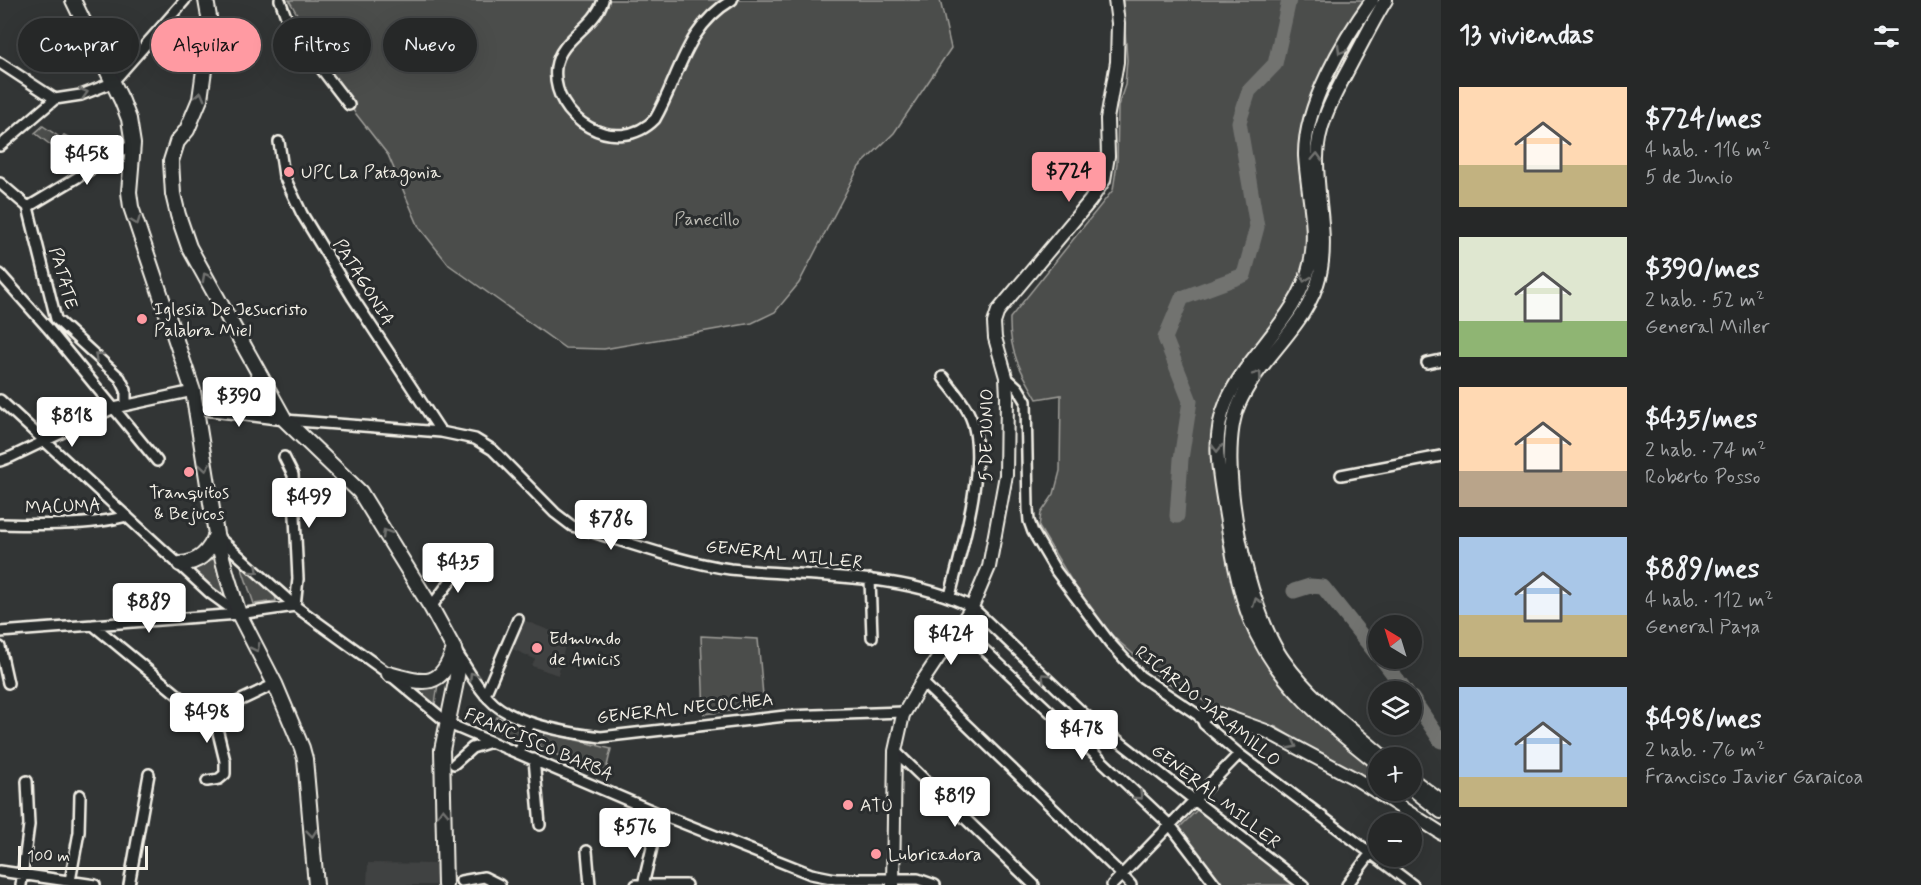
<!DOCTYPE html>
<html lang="es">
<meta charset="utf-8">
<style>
:root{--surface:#262828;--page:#323434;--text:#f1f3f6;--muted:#a4a6a8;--line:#424445;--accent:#ff9aa2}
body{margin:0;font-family:Mynerve,sans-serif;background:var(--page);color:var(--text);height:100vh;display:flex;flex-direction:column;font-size:22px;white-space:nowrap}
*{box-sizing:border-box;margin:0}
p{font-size:20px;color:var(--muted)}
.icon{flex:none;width:33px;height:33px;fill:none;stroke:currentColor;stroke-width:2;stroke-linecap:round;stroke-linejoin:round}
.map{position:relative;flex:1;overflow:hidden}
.panel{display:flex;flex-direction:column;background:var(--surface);width:480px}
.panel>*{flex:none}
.banner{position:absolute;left:18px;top:18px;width:570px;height:54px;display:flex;gap:12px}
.needle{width:39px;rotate:322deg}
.tools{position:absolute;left:1368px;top:615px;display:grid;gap:12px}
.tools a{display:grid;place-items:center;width:54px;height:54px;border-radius:50%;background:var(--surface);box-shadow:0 6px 24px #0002,0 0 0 2px var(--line);font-size:30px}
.scale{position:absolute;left:18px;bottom:15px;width:130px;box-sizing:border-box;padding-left:6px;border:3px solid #f4f1e8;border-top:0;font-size:16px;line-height:21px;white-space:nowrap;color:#f4f1e8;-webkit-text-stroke:4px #2a2d2e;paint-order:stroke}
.price{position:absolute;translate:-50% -51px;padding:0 14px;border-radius:6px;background:#fff;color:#222;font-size:20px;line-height:39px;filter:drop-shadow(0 2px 3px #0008)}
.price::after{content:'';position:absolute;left:50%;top:36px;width:18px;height:14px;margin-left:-9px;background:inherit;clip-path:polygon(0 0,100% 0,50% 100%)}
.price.active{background:var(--accent);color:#111}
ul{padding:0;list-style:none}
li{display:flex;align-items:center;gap:18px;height:150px;padding:0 18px}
li span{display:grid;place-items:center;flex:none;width:168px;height:120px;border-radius:0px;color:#555}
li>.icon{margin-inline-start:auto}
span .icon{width:72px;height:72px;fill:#fffc;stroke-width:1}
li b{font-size:26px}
h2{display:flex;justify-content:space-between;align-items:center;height:72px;padding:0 18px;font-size:26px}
.pill{padding:0 21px;border-radius:27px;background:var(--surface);box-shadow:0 6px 24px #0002,0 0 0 2px var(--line);font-size:21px;line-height:54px}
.pill.active{background:var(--accent);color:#111}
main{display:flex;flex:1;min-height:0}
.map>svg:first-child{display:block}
.built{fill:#404242}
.green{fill:#4b4d4c;stroke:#a09f9a;stroke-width:1.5}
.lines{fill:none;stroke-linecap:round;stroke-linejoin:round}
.river{stroke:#727370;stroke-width:15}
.street-casing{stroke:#f4f1e8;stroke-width:14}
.secondary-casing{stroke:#f4f1e8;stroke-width:16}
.primary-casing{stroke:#f4f1e8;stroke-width:18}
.street{stroke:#2a2d2e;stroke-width:9}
.secondary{stroke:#2a2d2e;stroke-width:12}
.primary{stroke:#2a2d2e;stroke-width:14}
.oneway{stroke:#71726f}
.poi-dot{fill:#ff9aa2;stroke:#2a2d2e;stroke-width:2}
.labels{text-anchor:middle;stroke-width:6;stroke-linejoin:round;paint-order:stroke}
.poi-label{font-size:18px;fill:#f4f1e8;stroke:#2a2d2e;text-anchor:start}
.park-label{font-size:18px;fill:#b9b8b1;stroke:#2a2d2e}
.street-label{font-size:18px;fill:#f4f1e8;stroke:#2a2d2e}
</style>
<main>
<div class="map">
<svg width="1441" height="885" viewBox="0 0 1441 885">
<rect width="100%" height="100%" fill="#323535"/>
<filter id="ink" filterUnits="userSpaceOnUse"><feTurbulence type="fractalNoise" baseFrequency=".0167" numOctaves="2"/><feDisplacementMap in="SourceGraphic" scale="12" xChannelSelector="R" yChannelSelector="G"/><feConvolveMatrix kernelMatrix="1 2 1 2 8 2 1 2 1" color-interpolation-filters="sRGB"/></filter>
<g filter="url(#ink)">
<path class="built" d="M520,619L567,637L558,675L532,666L535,659L508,647Z
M368,863L438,864L437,885H367Z"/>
<path class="green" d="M289,0H940L951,48L894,133L859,167L799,283L775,312L752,323L604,349L565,348L449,265L419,227L388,155L349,105Z
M1123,0H1370L1309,111L1311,238L1304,279L1215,428L1239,595L1298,700L1378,774V781L1376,782L1311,749L1276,727L1222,710L1164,681L1116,639L1091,613L1039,527L1041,513L1054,494L1060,471L1061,395L1037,399C1020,370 1009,352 1010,318L1113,190L1117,163L1118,106L1125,85L1127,60Z
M43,126L61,138L64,135L68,137L100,150L77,165L35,133Z
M216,557L230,600L191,571Z
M240,563L275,594L276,601L254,604Z
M701,636L758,639L764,707L704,714Z
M438,684L435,704L417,691Z
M497,717L522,726L517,739L492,729Z
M546,732L611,749L607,766L608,779L538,746Z
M1198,809L1296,885H1223L1177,830Z"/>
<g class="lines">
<path class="river" d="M1177,516L1181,459L1190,401L1165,338L1182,298L1244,275L1257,227L1239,122L1249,91L1275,64L1289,0
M1294,591L1310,586L1323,587L1378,656
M1381,658L1407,692
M1412,698L1441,741"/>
<defs>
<path id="street" d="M280,0L290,28L349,105
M603,0C595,28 560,38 556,67C550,119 617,158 655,119C680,75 685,28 732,0
M0,63L55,99
M279,142L284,176L302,214L353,298L441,432
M0,146L55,99L81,95L112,83L185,0
M0,183L28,207L56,319L120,378L126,390V404
M28,207L133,144
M0,274L48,328L157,461
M1427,363L1441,360
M943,377C954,392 970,408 974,428C985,474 961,550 950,596
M1006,377L1018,388L1026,401L1028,509L1029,521L1033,532L1056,571L1110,643L1140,676L1201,717L1204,724L1239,754L1413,885
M0,400L210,593L239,614
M196,409L285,420L441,432L475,439L493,450L555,513L572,526C621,540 680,562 730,569C808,578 901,571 972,607L1083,713L1303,885
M284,457L293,475L298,579L295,606
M0,461L11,457L114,408L193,391
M1341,475L1441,456
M0,524C39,525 90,526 127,516
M217,536L295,606L389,674L449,724L660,814L811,874L836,879H918L935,885
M870,579L872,637
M431,607L463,564
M93,625L195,709L203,713L213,712L225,761V774L219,779L207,781
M959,626L1171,826L1216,885
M0,632L239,614L295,606
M0,647L8,683
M457,653C467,668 476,686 489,699C511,724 569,733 601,737L785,716L904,712
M922,682L1120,873L1131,885
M485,695L518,619
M237,702L275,684
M895,751L1034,885
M519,753L530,723
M534,759L540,825
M454,764L472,748L491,742
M587,851L590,885
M0,871L95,885
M70,881L79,832L80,795
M461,881L484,877L500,885
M21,885L29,825L27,781
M129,885L149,774
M636,885H686
M643,885L660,814
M1112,885L1239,754
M1347,885L1371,853"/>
<path id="secondary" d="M1372,0C1343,40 1304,106 1305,156C1307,191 1318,230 1310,264C1298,319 1247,353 1226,403C1211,438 1219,473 1225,510C1231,546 1237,586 1250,620C1275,682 1327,724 1378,764
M1201,717L1213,712L1266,731L1356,779L1441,833
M1385,758C1349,727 1312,700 1284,661C1248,612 1214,460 1239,404C1260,356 1308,326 1320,274C1328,237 1317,198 1317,161C1316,124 1337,91 1353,60C1364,40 1374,19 1386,0
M1412,779L1441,801
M1412,789L1441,812
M893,885L895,751L903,715L922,682L972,607L989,567L1006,475L1007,397L1006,377L995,338L994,323L998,311L1090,201L1104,180L1108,156L1107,119L1117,62L1118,23L1115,0"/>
<path id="primary" d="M73,0L122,101L129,119L133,144L129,192L131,207L193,391L216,534L227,576L239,614L275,684L302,748L305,759L316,885
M206,0L209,17L208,41L200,99L187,130L177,142L171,161L173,194L178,215L189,247L285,420L360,492L431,607L454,649L458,669L456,682L442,750L445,885
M180,564C199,563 210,552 216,534
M389,674C425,684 441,689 454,649"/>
</defs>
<use href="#street" class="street-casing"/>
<use href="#secondary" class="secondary-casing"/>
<use href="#primary" class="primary-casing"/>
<use href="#street" class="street"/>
<use href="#secondary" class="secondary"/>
<use href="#primary" class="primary"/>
</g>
<defs><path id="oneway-chevron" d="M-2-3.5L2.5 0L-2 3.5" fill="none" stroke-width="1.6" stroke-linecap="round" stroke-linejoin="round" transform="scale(1.5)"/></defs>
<g class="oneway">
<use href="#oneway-chevron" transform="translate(1341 50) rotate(120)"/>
<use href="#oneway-chevron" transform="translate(84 93) rotate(-16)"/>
<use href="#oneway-chevron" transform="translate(200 96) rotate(-75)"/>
<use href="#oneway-chevron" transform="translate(1317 157) rotate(-88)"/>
<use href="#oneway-chevron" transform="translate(136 221) rotate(70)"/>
<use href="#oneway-chevron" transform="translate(206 277) rotate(-119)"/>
<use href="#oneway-chevron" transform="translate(1305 278) rotate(111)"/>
<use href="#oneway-chevron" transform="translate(98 356) rotate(-138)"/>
<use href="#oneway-chevron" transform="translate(1258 375) rotate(-54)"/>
<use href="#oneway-chevron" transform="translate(1217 448) rotate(90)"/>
<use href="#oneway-chevron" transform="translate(205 467) rotate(81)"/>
<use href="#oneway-chevron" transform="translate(386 533) rotate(-122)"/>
<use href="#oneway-chevron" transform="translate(255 570) rotate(42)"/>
<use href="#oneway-chevron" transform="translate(1257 602) rotate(-110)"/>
<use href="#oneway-chevron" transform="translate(256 648) rotate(63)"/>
<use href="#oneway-chevron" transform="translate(473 676) rotate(-124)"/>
<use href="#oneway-chevron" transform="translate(1045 677) rotate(-136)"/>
<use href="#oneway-chevron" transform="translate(1293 745) rotate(28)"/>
<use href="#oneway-chevron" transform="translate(1139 796) rotate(43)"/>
<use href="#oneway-chevron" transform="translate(443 812) rotate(-92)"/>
<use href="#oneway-chevron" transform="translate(312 833) rotate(84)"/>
</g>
</g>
<g class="poi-dot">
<circle cx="289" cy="172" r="6"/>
<circle cx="142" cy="319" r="6"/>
<circle cx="189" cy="472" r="6"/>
<circle cx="537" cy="648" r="6"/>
<circle cx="848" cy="805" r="6"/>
<circle cx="876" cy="854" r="6"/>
</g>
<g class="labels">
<g class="poi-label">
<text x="301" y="178">UPC La Patagonia</text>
<text x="154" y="315">Iglesia De Jesucristo<tspan x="154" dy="21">Palabra Miel</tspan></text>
<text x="189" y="498" text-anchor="middle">Tranquitos<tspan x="189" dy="21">&amp; Bejucos</tspan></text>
<text x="549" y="644">Edmundo<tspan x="549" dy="21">de Amicis</tspan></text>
<text x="860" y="811">ATU</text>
<text x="888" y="860">Lubricadora</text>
</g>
<g class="park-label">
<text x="707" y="225">Panecillo</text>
</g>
<g class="street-label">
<text transform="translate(64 278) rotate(74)" y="6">PATATE</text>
<text transform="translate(364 282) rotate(58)" y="6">PATAGONIA</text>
<text transform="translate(986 435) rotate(-89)" y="6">5 DE JUNIO</text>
<text transform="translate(63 506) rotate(-2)" y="6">MACUMA</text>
<text transform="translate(784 554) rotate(6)" y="6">GENERAL MILLER</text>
<text transform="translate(1208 706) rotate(39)" y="6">RICARDO JARAMILLO</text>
<text transform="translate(685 708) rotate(-6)" y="6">GENERAL NECOCHEA</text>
<text transform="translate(539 744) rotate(23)" y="6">FRANCISCO BARBA</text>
<text transform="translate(1216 796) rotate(38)" y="6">GENERAL MILLER</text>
</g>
</g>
</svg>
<div class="tools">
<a><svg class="needle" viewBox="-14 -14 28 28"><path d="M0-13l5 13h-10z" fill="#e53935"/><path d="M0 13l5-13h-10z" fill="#a4a6a8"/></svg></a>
<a><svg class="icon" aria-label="layers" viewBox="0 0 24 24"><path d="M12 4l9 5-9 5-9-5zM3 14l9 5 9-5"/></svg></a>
<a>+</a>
<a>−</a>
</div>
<div class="scale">100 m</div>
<b class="price" style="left:87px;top:186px">$458</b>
<b class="price active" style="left:1069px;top:203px">$724</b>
<b class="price" style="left:239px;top:428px">$390</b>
<b class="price" style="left:72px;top:448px">$818</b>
<b class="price" style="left:309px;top:529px">$499</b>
<b class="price" style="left:611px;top:551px">$786</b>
<b class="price" style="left:458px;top:594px">$435</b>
<b class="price" style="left:149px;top:634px">$889</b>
<b class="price" style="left:951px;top:666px">$424</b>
<b class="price" style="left:207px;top:744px">$498</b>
<b class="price" style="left:1082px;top:761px">$478</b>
<b class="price" style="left:955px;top:828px">$819</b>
<b class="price" style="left:635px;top:859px">$576</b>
<div class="banner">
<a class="pill">Comprar</a>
<a class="pill active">Alquilar</a>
<a class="pill">Filtros</a>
<a class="pill">Nuevo</a>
</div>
</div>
<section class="panel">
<h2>13 viviendas<svg class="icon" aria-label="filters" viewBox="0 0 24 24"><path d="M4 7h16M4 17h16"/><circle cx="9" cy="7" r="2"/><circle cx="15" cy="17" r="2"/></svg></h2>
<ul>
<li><span style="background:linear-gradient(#ffd9b3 65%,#c2b280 0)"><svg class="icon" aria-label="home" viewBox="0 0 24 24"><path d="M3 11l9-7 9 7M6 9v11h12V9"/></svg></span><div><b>$724/mes</b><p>4 hab. · 116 m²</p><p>5 de Junio</p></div></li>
<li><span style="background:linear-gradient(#dfe7d0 70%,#8fb573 0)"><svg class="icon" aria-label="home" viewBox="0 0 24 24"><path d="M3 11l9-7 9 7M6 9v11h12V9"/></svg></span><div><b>$390/mes</b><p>2 hab. · 52 m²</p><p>General Miller</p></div></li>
<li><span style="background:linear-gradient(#ffd9b3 70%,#b9a48a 0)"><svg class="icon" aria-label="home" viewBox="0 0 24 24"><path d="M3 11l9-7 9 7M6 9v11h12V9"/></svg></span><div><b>$435/mes</b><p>2 hab. · 74 m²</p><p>Roberto Posso</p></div></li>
<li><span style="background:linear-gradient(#a9c7e8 65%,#c2b280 0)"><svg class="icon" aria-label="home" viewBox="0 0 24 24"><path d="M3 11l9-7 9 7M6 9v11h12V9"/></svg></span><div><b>$889/mes</b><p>4 hab. · 112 m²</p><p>General Paya</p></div></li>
<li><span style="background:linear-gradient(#a9c7e8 75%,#c2b280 0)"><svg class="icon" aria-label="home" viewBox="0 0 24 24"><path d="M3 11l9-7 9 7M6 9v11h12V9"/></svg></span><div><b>$498/mes</b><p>2 hab. · 76 m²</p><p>Francisco Javier Garaicoa</p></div></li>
</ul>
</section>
</main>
